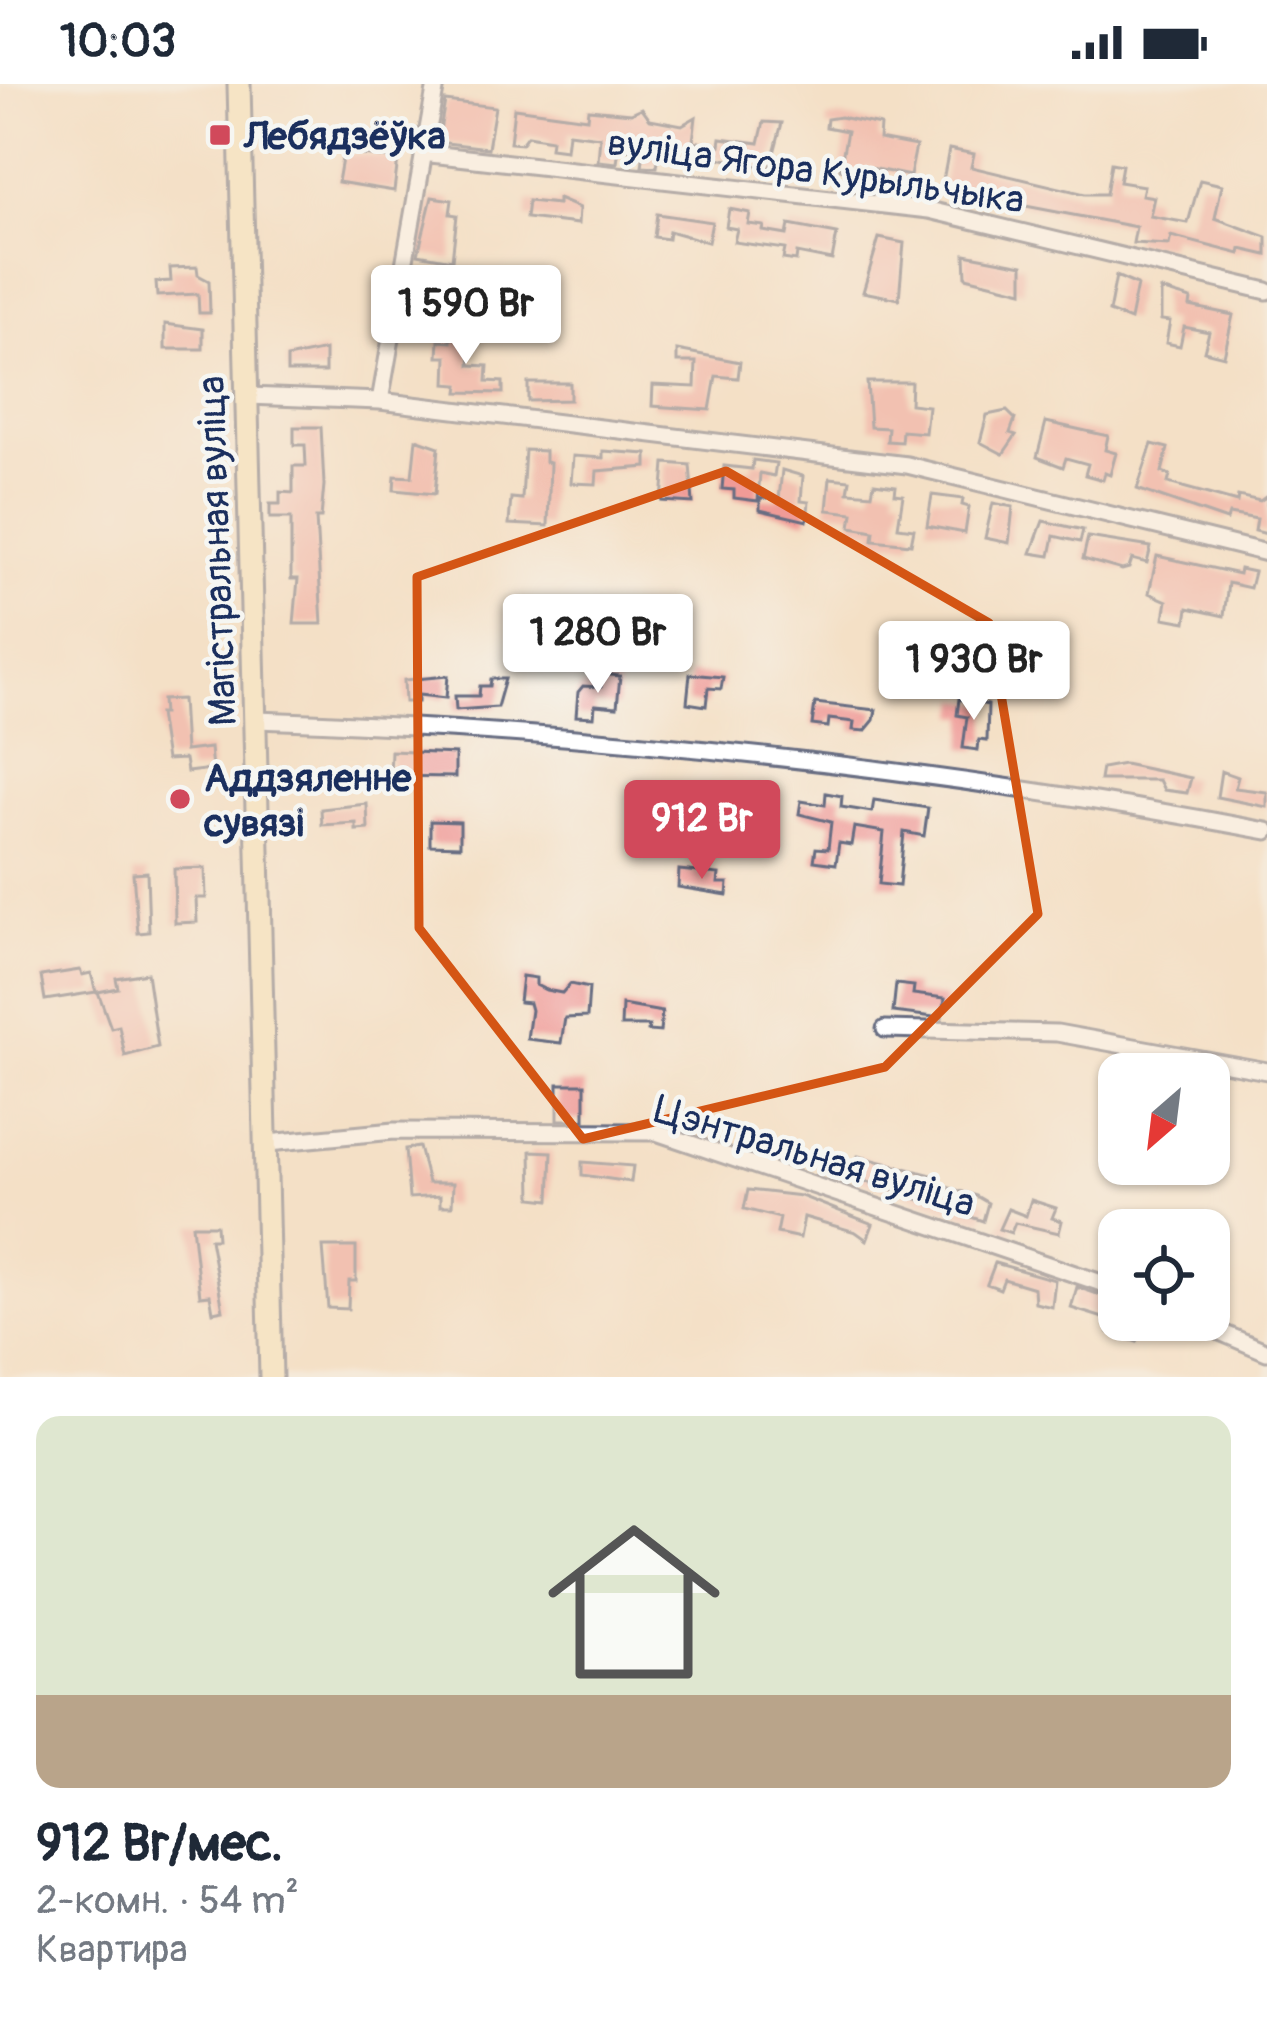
<!DOCTYPE html>
<html lang="ru">
<meta charset="utf-8">
<style>
:root{--surface:#fff;--page:#f6f6f7;--text:#1f2937;--muted:#747a83;--accent:#d1495b}
body{margin:0;font-family:Pangolin,sans-serif;background:var(--page);color:var(--text);height:100vh;display:flex;flex-direction:column;font-size:45px;white-space:nowrap}
*{box-sizing:border-box;margin:0}
p{font-size:39px;color:var(--muted)}
.icon{flex:none;width:66px;height:66px;fill:none;stroke:currentColor;stroke-width:2;stroke-linecap:round;stroke-linejoin:round}
.map{position:relative;height:1293px;overflow:hidden}
.details{display:flex;flex-direction:column;background:var(--surface);flex:1}
.details>*{flex:none}
.needle{width:78px;rotate:208deg}
.fabs{position:absolute;left:1098px;top:969px;display:grid;gap:24px}
.fabs a{display:grid;place-items:center;width:132px;height:132px;border-radius:24px;background:var(--surface);box-shadow:0 3px 9px #0004;font-size:60px}
.price{position:absolute;translate:-50% -102px;padding:0 27px;border-radius:12px;background:#fff;color:#222;font-size:39px;line-height:78px;filter:drop-shadow(0 3px 6px #0008)}
.price::after{content:'';position:absolute;left:50%;top:72px;width:36px;height:27px;margin-left:-18px;background:inherit;clip-path:polygon(0 0,100% 0,50% 100%)}
.price.on{background:var(--accent);color:#fff}
ul{padding:0;list-style:none}
li{display:grid;align-content:center;gap:24px;height:636px;padding:0 36px}
li span{display:grid;place-items:center;height:372px;border-radius:24px;color:#555}
li>.icon{margin-inline-start:auto}
span .icon{width:216px;height:216px;fill:#fffc;stroke-width:1}
li b{font-size:51px}
.status{display:flex;justify-content:space-between;align-items:center;height:84px;padding:0 60px;background:var(--surface);direction:ltr}
.status svg{height:33px;fill:currentColor}
.map>svg:first-child{display:block}
.building{fill:#f09b97}
.lines{fill:none;stroke-linecap:round;stroke-linejoin:round}
.street-casing{stroke:#676d82;stroke-width:21}
.secondary-casing{stroke:#676d82;stroke-width:27}
.street{stroke:#fff;stroke-width:15}
.secondary{stroke:#f8e8c3;stroke-width:21}
.marked{fill:none;stroke:#d45514;stroke-width:9;stroke-linejoin:round}
.poi-dot{fill:#d1495b;stroke:#f6f6f2;stroke-width:4.5}
.labels{text-anchor:middle;stroke-width:9;stroke-linejoin:round;paint-order:stroke}
.poi-label{font-size:39px;font-weight:bold;fill:#1b2f5e;stroke:#f6f6f2;text-anchor:start}
.street-label{font-size:39px;fill:#1b2f5e;stroke:#f6f6f2}
</style>
<div class="status"><b>10:03</b><svg viewBox="0 0 49 12"><path d="M0 12V9h3v3zM5 12V6h3v6zM10 12V3h3v9zM15 12V0h3v12zM26 1h20v11H26zM47 4h2v5h-2z"/></svg></div>
<div class="map">
<svg width="1267" height="1293" viewBox="0 0 1267 1293">
<rect width="100%" height="100%" fill="#f6f6f2"/>
<filter id="ink" filterUnits="userSpaceOnUse"><feTurbulence type="fractalNoise" baseFrequency=".00833" numOctaves="2"/><feDisplacementMap in="SourceGraphic" scale="24" xChannelSelector="R" yChannelSelector="G"/><feConvolveMatrix kernelMatrix="1 2 1 2 8 2 1 2 1" color-interpolation-filters="sRGB"/></filter>
<filter id="wash" filterUnits="userSpaceOnUse"><feTurbulence type="fractalNoise" baseFrequency=".004" numOctaves="4" result="noise"/><feDisplacementMap in="SourceGraphic" scale="48" xChannelSelector="R" yChannelSelector="G"/><feGaussianBlur stdDeviation="2.7" result="paint"/><feColorMatrix in="noise" values="0 0 0 0 0 0 0 0 0 0 0 0 0 0 0 0 0 1.4 0 .05"/><feComposite in="paint" operator="in"/></filter>
<g filter="url(#wash)">
<rect width="100%" height="100%" fill="#f4e0c6"/>
<g id="blocks">
<path class="building" d="M445,17L495,23L488,64L438,58Z
M514,24L587,34L588,25L631,29L642,24L650,35L682,41L696,33L693,57L720,61L721,54L759,59L764,38L782,39L770,84L692,69L691,73L659,69L657,83L642,82L644,68L619,64L617,79L598,77L600,53L568,49L566,66L550,64L551,56L527,52L521,60L510,59Z
M840,33L880,41L879,55L916,62L910,92L866,83L865,89L840,85L847,47L826,43L827,35Z
M949,65L974,70L971,83L1085,110H1106L1111,79L1122,81L1119,98L1144,102L1142,111L1154,113L1150,132L1188,139L1200,96L1222,101L1215,134L1267,153V171L1241,165L1240,170L1171,152L1169,161L1133,159L1136,143L1010,119L1009,124L988,120L989,115L941,107Z
M343,69L398,75L394,107L338,98Z
M432,113L452,116L450,130L457,131L452,176L418,170Z
M558,115L579,124L578,140L526,134L528,117L558,120Z
M729,125L750,129L748,140L764,142L763,147L787,151L789,141L837,150L832,176L797,169L796,177L783,175L785,165L734,158L737,145L726,143Z
M657,130L712,138L708,158L669,147L668,155L654,153Z
M879,154L904,159L899,215L863,208Z
M965,170L1023,181V207L966,193Z
M197,183L198,191L209,197L210,229H199L198,210L157,212L156,198L171,197L170,184Z
M1116,192L1137,201L1130,236L1109,228Z
M1161,206L1191,215L1190,222L1233,231L1224,272L1204,267L1209,248L1184,243L1180,262L1166,259L1170,237L1161,236Z
M165,240L203,245V265H165Z
M452,249L472,250L470,281L488,282L487,297L503,298V309L458,308L459,301L446,300L447,273H438L439,257L451,258Z
M325,266V288H287V274Z
M677,266L740,278L738,294L716,292L710,326L652,322L653,301L695,303L696,278H677Z
M867,298H911L910,320L928,322L925,349L902,347L901,358L887,357L888,344L870,343Z
M528,299H570V316L528,317Z
M1007,327L1015,335L1010,349L1016,351L1003,370L980,358L987,331Z
M1046,338L1108,352L1105,366L1116,369L1110,391L1105,389L1103,396L1085,391L1088,380L1066,374L1063,383L1037,373Z
M294,343H321L324,401L321,434H316L322,540H294L298,495H291V434H270V420H280V408L293,409V382H306L305,361H294Z
M416,355L439,363L435,410L394,406L395,392L412,393Z
M1152,360L1168,364L1162,388L1170,391L1168,399L1237,418L1238,412L1260,417L1267,412V450L1255,447L1257,435L1229,430L1227,436L1137,405Z
M525,366L545,367V378L550,379L548,442L509,440L511,414L522,415Z
M603,367L647,370V383L597,387L596,400L571,399L573,372L603,374Z
M753,376L776,379L774,392L760,389L758,417L734,414V406L722,405L724,382L752,385Z
M665,379L690,381L693,419L662,417Z
M782,386L803,392L801,417L809,418L807,437L760,426V414L779,415Z
M830,394L850,396L848,408L872,410L874,399L896,402L895,410L903,411L898,443L914,445L911,460L873,456L874,447L851,443L853,429L827,426Z
M932,411L963,415L962,421L969,423L965,449L927,442Z
M993,419L1013,423L1009,459L985,454Z
M1043,437L1083,446L1080,458L1054,452L1050,472L1031,469Z
M1088,453L1151,463L1147,479L1132,475L1129,484L1122,486L1083,475Z
M1157,472L1239,490L1240,485L1254,488L1250,504L1228,499L1224,532L1188,524L1186,538L1164,534L1167,517L1149,509Z
M602,590L620,592L617,623L595,621L594,633L576,632L578,608L583,602L601,603Z
M690,590L723,593L721,605L708,604L706,622L687,619Z
M448,592L446,614L418,611V618H405L404,596Z
M491,595H505L497,623L456,626L455,612H479L480,602H490Z
M182,615L185,667L210,664L212,685L187,688L185,675L166,676L159,630H163L162,616Z
M959,615L988,621L987,657L979,656L978,666L963,664L967,633L957,631Z
M815,619L876,626L874,636L865,647L853,646L854,638L829,635L828,643L812,641Z
M391,667L455,670V693L390,692Z
M1124,680L1191,694L1187,709L1164,706L1159,696H1100L1102,684Z
M1221,687L1238,693L1235,704L1267,708V723L1217,713Z
M826,709L842,712L841,723L872,728L874,716L928,724L924,752L904,748L899,802L879,800L884,748L854,743L851,761L839,759L836,780L814,777L816,764L828,765L831,738L799,730L801,717L825,721Z
M367,720L368,745L356,746V739L322,741L321,725Z
M430,737L460,738V762L430,761Z
M205,784L206,814H196L197,838L175,839L174,785Z
M679,786L719,790L718,799H728L727,811L678,803Z
M147,788L149,848L138,849L133,789Z
M80,886L82,891L91,889L96,908L45,916L41,892Z
M147,889L158,963L125,972L119,942L111,944L98,908L118,904L116,894Z
M522,892L536,894V901L546,906L562,909L570,900L589,904L587,933L565,934L561,959L527,955L531,926L529,919L519,918Z
M896,900L914,902L913,910L945,914L942,934L893,928Z
M622,921L662,928L660,948L648,947L649,942H621Z
M558,1000H585V1036H558Z
M419,1063L428,1099H453L452,1122H440V1112L409,1114L405,1065Z
M531,1067L552,1068L550,1116L532,1114Z
M858,1072L932,1091L930,1098L976,1112L988,1119L983,1137L858,1095L854,1089Z
M582,1078L633,1082L631,1098L582,1091Z
M748,1106L801,1112L873,1140L867,1156L856,1148L804,1133L800,1154L777,1149L780,1134L744,1125Z
M1031,1116L1056,1124L1052,1134L1062,1137L1059,1149L1015,1139L1011,1149L999,1145L1008,1125L1026,1132Z
M192,1141H216L217,1155H210L223,1226L213,1228L210,1211L200,1212Z
M323,1163H356V1197H349L348,1225L328,1224Z
M995,1179L1055,1196L1052,1223L1035,1219L1034,1204L1004,1195L1000,1205L987,1200Z
M1077,1203L1112,1215L1119,1221V1236H1145L1137,1258L1109,1248L1113,1237L1071,1224Z"/>
</g>
</g>
<g filter="url(#ink)">
<use href="#blocks" fill-opacity="0" stroke="#676d82" stroke-width="3"/>
<g class="lines">
<defs>
<path id="street" d="M422,69L929,126L1267,207
M248,312L380,317L907,381L1267,469
M380,317L436,0
M256,636C596,647 934,684 1267,747
M885,945L1057,949L1267,987
M268,1059L394,1047L656,1048L1119,1205
M1192,1236L1267,1268"/>
<path id="secondary" d="M239,0L271,1293"/>
</defs>
<use href="#street" class="street-casing"/>
<use href="#secondary" class="secondary-casing"/>
<use href="#street" class="street"/>
<use href="#secondary" class="secondary"/>
</g>
</g>
<path d="M0 0H1267V1293H0ZM726,387L989,539L1038,830L885,983L583,1055L419,844L417,493Z" fill="#f4e0c6" fill-opacity=".55" fill-rule="evenodd"/>
<path class="marked" d="M726,387L989,539L1038,830L885,983L583,1055L419,844L417,493Z"/>
<g class="poi-dot">
<rect x="208" y="39" width="24" height="24" rx="6"/>
<circle cx="180" cy="715" r="12"/>
</g>
<g class="labels">
<g class="poi-label">
<text x="244" y="65">Лебядзёўка</text>
<text x="204" y="707">Аддзяленне<tspan x="204" dy="45">сувязі</tspan></text>
</g>
<g class="street-label">
<text transform="translate(816 86) rotate(8)" y="14">вуліца Ягора Курыльчыка</text>
<text transform="translate(216 467) rotate(-92)" y="14">Магістральная вуліца</text>
<text transform="translate(815 1071) rotate(17)" y="14">Цэнтральная вуліца</text>
</g>
</g>
</svg>
<div class="fabs">
<a><svg class="needle" viewBox="-14 -14 28 28"><path d="M0-13l5 13h-10z" fill="#e53935"/><path d="M0 13l5-13h-10z" fill="#747a83"/></svg></a>
<a><svg class="icon" aria-label="locate" viewBox="0 0 24 24"><circle cx="12" cy="12" r="6"/><path d="M12 2v4M12 18v4M2 12h4M18 12h4"/></svg></a>
</div>
<b class="price" style="left:466px;top:283px">1 590 Br</b>
<b class="price" style="left:598px;top:612px">1 280 Br</b>
<b class="price" style="left:974px;top:639px">1 930 Br</b>
<b class="price on" style="left:702px;top:798px">912 Br</b>
</div>
<section class="details">
<ul>
<li><span style="background:linear-gradient(#dfe7d0 75%,#b9a48a 0)"><svg class="icon" aria-label="home" viewBox="0 0 24 24"><path d="M3 11l9-7 9 7M6 9v11h12V9"/></svg></span><div><b>912 Br/мес.</b><p>2-комн. · 54 m²</p><p>Квартира</p></div></li>
</ul>
</section>
